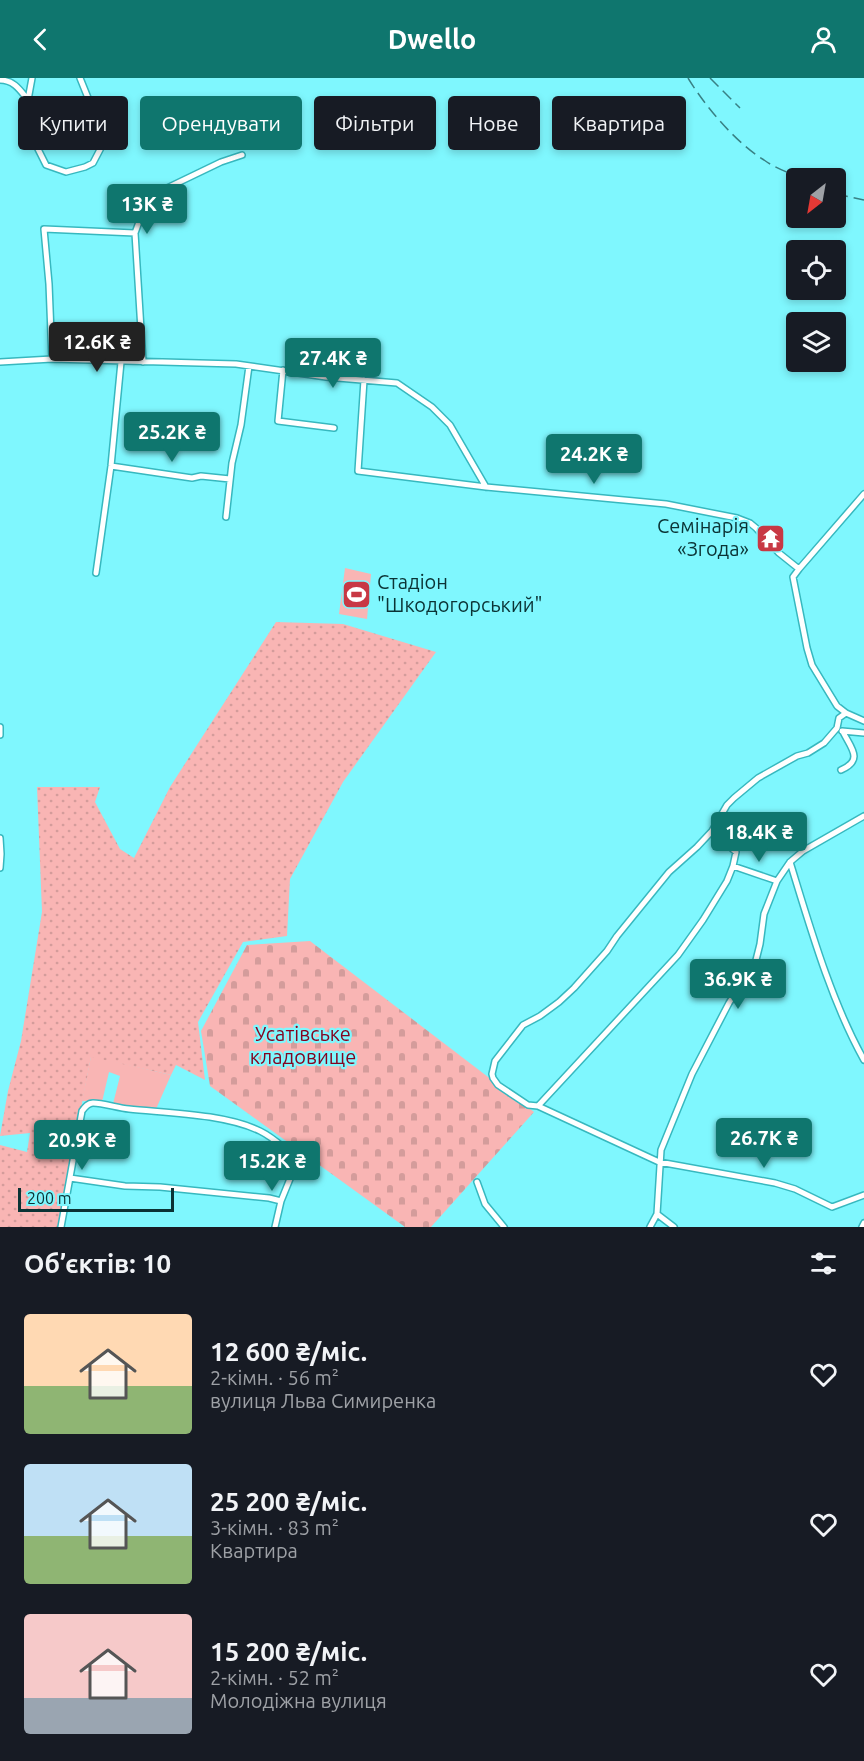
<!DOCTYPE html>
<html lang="uk">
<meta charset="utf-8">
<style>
:root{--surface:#171b24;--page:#242831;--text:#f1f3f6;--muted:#9ea1a6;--accent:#0f766e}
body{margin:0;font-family:Ubuntu,sans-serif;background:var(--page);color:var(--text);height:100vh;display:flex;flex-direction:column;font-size:22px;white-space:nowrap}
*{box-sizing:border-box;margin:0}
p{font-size:20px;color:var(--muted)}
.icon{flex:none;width:33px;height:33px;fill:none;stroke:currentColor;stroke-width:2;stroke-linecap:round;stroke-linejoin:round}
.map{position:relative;height:1149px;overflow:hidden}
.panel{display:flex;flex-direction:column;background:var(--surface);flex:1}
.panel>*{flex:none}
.banner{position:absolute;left:18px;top:18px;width:828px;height:54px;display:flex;gap:12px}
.needle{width:39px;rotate:211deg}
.controls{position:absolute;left:786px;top:90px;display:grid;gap:12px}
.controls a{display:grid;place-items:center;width:60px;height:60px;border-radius:6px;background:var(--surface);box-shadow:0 3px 9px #0003;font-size:30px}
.scale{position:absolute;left:18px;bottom:15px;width:156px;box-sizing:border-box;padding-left:6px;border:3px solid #0b3335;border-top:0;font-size:16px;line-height:21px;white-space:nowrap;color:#0b3335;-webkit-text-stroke:4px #7ff7fe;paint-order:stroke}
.price{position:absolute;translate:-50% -51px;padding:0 14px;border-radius:6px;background:var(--accent);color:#fff;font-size:20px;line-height:39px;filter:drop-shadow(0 2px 3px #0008)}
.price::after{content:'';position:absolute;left:50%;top:36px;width:18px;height:14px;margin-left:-9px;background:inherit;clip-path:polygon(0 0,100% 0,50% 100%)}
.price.selected{background:#222;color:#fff}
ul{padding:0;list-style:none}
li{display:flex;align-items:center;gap:18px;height:150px;padding:0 24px}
li span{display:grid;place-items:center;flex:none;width:168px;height:120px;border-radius:6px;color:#555}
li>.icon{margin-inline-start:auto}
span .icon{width:72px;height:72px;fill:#fffc;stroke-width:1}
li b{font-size:26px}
h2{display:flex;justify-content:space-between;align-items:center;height:72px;padding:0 24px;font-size:26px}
.pill{padding:0 21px;border-radius:6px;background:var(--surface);box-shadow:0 3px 9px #0003;font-size:21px;line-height:54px}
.pill.selected{background:var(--accent);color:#fff}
header{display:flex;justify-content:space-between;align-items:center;height:78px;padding:0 24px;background:var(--accent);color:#fff;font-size:27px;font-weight:600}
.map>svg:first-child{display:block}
.green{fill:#f9b5b4}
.cemetery{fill:url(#cemetery-stones)}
.garden{fill:url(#garden-dots)}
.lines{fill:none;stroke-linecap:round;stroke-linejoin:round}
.minor-casing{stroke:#37b8bf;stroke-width:8}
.minor{stroke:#fff;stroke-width:5}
.rail{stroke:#398084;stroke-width:1.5;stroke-dasharray:12 6;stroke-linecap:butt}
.labels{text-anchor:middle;stroke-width:4.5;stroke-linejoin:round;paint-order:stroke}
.poi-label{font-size:20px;fill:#0b3335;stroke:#7ff7fe;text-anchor:end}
.park-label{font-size:20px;fill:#84031e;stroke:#7ff7fe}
</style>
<header><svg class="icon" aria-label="back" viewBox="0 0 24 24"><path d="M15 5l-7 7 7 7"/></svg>Dwello<svg class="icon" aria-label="person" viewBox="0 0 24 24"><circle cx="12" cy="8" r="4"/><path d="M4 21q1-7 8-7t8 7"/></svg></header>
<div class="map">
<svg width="864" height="1149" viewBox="0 0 864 1149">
<defs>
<pattern id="cemetery-stones" width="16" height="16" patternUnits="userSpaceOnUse" patternTransform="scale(1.5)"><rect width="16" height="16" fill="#f9b5b4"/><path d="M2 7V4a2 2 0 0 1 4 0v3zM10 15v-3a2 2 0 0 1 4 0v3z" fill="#d49c9b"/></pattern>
<pattern id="garden-dots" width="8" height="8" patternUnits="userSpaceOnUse" patternTransform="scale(1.5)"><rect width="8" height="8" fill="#f9b5b4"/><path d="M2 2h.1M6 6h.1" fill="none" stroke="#d49c9b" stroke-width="1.8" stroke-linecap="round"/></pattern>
</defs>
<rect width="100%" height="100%" fill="#7ff7fe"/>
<path class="green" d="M345,490L371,496L367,541L339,536Z
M91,978L171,997L156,1031L113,1026L120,998L109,994L102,1024L82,1023Z"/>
<path class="cemetery" d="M310,863L534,1034L431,1149H405L210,1008L201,953L247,867Z"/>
<path class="garden" d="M276,544L343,546L436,574L343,704L290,801L287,858L243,864L198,944L205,1002L176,987L171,997L91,979L58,1149H0V1067L27,1074L30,1055L0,1058L8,1013L21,963L42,834L37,709H100L95,724L120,771L134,780L170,709Z"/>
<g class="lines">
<defs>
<path id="minor" d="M32,0L28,22L34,63L46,87L66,94L85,89L93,85L105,62L80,0
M0,2C14,2 20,12 28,22
M52,281L49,206L44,151L135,155
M0,284L52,281L236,286L326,299L397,305L432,329L450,347L486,409
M143,284L135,155L144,130L167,110L221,84L242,77
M283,292L278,343L334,350
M364,302L358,393L486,409L666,426L737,440L750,445L756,450L779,475L799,491L864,416
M111,388L192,400L201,398L230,401
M226,439L232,385L241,347L249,288
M799,491L793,499L807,570L812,587L837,628L846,635
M96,495L111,388L121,284
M0,649V657
M842,653L864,655
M841,692C864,682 851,670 843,654
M712,753L736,774L733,788L727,803L703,842L678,877L538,1028L659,1084L775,1105L795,1111L832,1129L864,1117
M0,760L1,776L0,790
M790,784C810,849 831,923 864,982
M733,788L777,803
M538,1028L528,1027L498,1007L493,1000L492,996L495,983L523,947L540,938L559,924L574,910L607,873L617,858L669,794L697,769L712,753L727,727L734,720L758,700L797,678L808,675L824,665L837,650L839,640L846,635L864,643
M70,1100L125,1108L160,1109L269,1120L281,1123
M477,1104L485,1126L504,1149
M657,1136L674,1149
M61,1149L82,1033C85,1029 88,1025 93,1025C103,1025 118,1030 129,1031C168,1035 225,1036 260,1053C268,1057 276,1063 283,1069C289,1074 296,1077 296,1086L281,1123L275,1149
M650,1149L657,1136L661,1072L692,996L729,925L756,882L760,866L764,836L777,803L790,784L803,773L864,738
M862,1149L864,1145"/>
</defs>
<use href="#minor" class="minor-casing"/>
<use href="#minor" class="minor"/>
<path class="rail" d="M688,0C705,28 736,65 764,82C775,90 789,95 802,100
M710,0L740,30
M836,116L864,122"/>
</g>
<defs>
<symbol id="temple-square" viewBox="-11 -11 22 22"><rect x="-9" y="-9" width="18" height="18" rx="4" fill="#c83844" stroke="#7ff7fe"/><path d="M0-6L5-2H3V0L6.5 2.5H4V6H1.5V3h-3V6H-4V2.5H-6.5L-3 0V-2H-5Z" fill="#fff"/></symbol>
<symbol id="stadium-square" viewBox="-11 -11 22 22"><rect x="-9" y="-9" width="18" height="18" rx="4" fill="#c83844" stroke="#7ff7fe"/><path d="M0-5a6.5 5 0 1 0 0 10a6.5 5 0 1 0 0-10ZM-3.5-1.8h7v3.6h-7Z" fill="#fff"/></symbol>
</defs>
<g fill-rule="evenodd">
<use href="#temple-square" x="754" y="444" width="33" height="33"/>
<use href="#stadium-square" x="340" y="500" width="33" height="33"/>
</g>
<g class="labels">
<g class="poi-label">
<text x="749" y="455">Семінарія<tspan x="749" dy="23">«Згода»</tspan></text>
<text x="377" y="511" text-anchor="start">Стадіон<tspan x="377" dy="23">"Шкодогорський"</tspan></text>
</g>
<g class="park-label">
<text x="303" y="963">Усатівське<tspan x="303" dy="23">кладовище</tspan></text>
</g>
</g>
</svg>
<div class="controls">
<a><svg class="needle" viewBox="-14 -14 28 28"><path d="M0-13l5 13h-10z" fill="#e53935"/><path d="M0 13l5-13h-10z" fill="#9ea1a6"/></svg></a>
<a><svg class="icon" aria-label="locate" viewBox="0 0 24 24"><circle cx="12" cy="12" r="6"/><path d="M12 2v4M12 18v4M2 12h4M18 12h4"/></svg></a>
<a><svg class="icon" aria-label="layers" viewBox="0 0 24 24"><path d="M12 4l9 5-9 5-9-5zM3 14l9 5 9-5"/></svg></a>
</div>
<div class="scale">200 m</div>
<b class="price" style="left:147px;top:157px">13K ₴</b>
<b class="price selected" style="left:97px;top:295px">12.6K ₴</b>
<b class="price" style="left:333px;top:311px">27.4K ₴</b>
<b class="price" style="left:172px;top:385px">25.2K ₴</b>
<b class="price" style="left:594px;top:407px">24.2K ₴</b>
<b class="price" style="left:759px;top:785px">18.4K ₴</b>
<b class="price" style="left:738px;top:932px">36.9K ₴</b>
<b class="price" style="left:764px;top:1091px">26.7K ₴</b>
<b class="price" style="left:82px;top:1093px">20.9K ₴</b>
<b class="price" style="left:272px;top:1114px">15.2K ₴</b>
<div class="banner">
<a class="pill">Купити</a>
<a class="pill selected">Орендувати</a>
<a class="pill">Фільтри</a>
<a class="pill">Нове</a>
<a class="pill">Квартира</a>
</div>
</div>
<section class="panel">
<h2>Об’єктів: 10<svg class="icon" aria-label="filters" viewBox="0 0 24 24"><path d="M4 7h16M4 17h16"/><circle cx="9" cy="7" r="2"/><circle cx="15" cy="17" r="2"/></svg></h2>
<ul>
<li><span style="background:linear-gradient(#ffd9b3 60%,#8fb573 0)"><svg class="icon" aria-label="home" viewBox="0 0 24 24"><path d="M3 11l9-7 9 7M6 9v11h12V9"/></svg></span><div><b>12 600 ₴/міс.</b><p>2-кімн. · 56 m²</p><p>вулиця Льва Симиренка</p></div><svg class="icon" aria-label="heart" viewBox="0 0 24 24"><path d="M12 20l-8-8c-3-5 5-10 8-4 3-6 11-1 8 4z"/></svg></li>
<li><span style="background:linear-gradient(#bfe0f5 60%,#8fb573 0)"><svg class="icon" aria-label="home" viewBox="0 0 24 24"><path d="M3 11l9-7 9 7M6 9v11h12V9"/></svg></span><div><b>25 200 ₴/міс.</b><p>3-кімн. · 83 m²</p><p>Квартира</p></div><svg class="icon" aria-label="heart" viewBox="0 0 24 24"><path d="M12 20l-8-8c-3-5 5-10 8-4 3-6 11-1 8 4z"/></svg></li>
<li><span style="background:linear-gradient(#f6c9c9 70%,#9aa5b1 0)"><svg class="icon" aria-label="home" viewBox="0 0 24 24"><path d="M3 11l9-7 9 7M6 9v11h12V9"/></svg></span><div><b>15 200 ₴/міс.</b><p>2-кімн. · 52 m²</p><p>Молодіжна вулиця</p></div><svg class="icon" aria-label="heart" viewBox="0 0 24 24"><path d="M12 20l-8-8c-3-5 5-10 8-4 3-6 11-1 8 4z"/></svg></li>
</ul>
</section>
